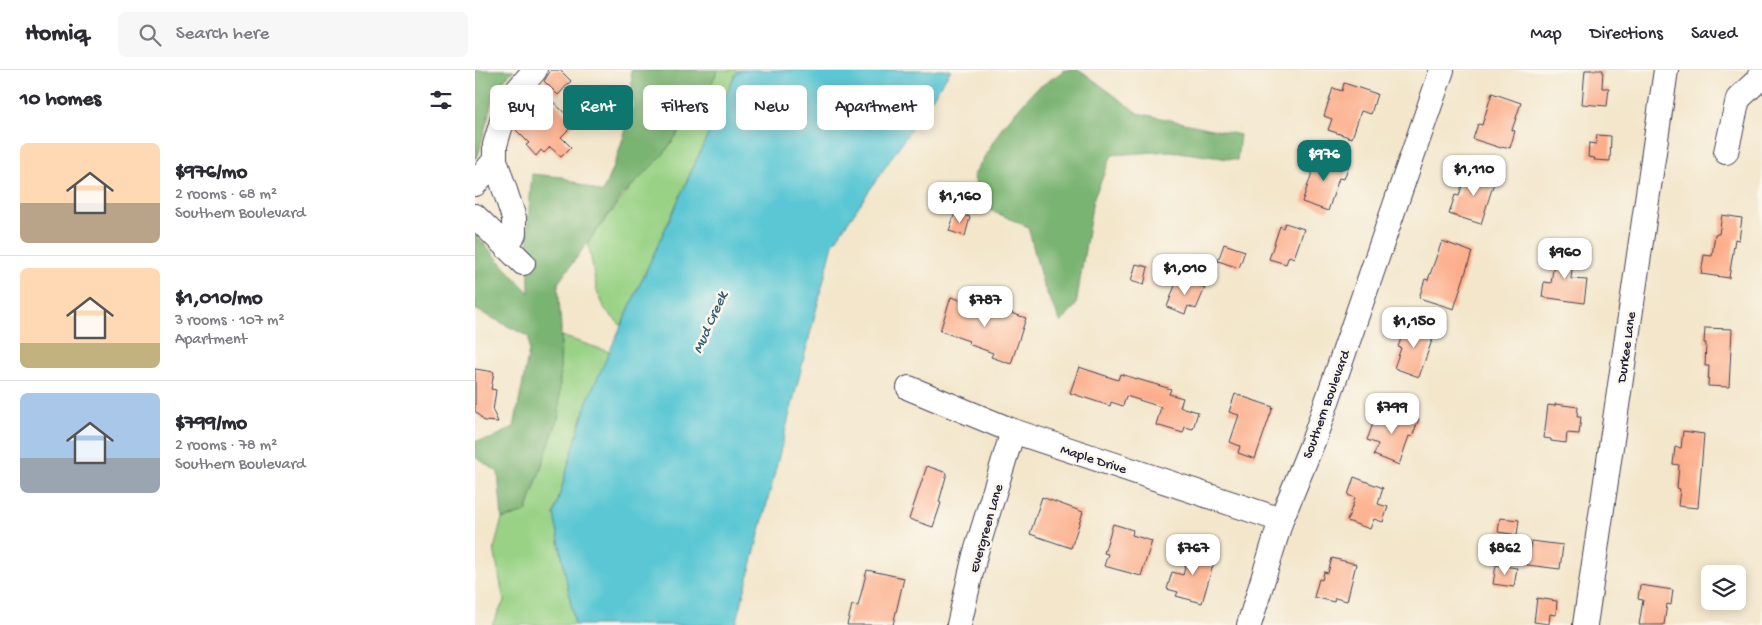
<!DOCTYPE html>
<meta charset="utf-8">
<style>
:root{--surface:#fff;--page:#f7f7f7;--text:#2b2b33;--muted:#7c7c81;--line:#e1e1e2;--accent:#0f766e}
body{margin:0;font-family:"Gochi Hand",sans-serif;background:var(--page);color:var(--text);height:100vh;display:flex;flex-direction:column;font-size:19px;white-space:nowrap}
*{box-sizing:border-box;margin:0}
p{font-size:16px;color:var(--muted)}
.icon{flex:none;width:28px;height:28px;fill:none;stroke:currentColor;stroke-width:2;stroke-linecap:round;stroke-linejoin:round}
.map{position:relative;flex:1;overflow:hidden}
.side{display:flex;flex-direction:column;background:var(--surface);width:475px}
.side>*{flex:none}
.hud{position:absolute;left:15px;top:15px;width:475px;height:45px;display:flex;gap:10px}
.tools{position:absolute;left:1226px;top:495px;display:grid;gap:10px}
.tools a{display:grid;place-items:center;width:45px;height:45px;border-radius:8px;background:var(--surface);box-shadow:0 2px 12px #0003;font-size:25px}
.price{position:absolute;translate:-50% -42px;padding:0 11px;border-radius:10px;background:#fff;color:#222;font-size:16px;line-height:32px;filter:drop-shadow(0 1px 2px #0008)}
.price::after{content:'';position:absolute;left:50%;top:30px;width:15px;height:11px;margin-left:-8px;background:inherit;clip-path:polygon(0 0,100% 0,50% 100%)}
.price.active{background:var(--accent);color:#fff}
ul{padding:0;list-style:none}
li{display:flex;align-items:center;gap:15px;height:125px;padding:0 20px}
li+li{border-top:1px solid var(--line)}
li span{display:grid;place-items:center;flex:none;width:140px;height:100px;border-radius:8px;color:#555}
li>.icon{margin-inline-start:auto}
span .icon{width:60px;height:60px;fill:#fffc;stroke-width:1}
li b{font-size:21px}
h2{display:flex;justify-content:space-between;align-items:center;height:60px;padding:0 20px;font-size:21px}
.tag{padding:0 18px;border-radius:8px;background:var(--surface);box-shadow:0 2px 12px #0003;font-size:18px;line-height:45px}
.tag.active{background:var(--accent);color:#fff}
header{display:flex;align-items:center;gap:30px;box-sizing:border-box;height:70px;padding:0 25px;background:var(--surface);border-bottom:1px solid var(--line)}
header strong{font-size:24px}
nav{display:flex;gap:28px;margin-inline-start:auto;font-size:18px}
.search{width:350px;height:45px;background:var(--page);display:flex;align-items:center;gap:12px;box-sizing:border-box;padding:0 18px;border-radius:8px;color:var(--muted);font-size:19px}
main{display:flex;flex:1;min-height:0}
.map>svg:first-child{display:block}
.green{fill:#99d285;stroke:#5e7a60}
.forest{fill:#7ab472;stroke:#4e6b56}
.water{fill:#5bc7d4;stroke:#3e7488}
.building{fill:#fcae8b}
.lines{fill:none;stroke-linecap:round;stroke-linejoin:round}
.minor-casing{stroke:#413f51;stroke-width:26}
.minor{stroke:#fff;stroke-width:24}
.labels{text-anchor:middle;stroke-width:5;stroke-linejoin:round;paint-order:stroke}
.street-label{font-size:14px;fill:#22223b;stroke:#fbf7ec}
.water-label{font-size:15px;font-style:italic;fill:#365c71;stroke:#fbf7ec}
</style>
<header>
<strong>Homiq</strong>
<div class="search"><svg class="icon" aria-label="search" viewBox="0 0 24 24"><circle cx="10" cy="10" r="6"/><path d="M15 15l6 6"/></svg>Search here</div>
<nav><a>Map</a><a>Directions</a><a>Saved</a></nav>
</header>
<main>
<section class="side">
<h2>10 homes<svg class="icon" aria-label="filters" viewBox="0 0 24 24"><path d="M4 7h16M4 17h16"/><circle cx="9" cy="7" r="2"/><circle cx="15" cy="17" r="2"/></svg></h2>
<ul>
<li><span style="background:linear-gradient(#ffd9b3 60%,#b9a48a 0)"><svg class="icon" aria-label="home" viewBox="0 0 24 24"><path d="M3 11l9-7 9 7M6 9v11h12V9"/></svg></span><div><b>$976/mo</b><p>2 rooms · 68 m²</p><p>Southern Boulevard</p></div></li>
<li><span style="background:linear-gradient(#ffd9b3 75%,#c2b280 0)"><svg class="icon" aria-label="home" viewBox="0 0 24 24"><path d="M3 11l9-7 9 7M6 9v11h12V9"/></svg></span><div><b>$1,010/mo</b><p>3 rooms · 107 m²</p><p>Apartment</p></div></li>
<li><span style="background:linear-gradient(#a9c7e8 65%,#9aa5b1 0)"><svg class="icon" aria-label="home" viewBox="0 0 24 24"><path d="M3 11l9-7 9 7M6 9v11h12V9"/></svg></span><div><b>$799/mo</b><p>2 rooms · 78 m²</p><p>Southern Boulevard</p></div></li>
</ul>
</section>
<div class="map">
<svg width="1287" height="555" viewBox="0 0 1287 555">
<rect width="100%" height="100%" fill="#fbf7ec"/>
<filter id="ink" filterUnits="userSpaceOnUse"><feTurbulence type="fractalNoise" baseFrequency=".02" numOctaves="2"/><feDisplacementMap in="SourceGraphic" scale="10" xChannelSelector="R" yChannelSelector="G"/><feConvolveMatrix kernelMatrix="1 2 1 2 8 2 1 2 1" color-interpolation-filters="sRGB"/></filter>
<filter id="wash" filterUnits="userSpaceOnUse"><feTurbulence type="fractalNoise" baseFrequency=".0096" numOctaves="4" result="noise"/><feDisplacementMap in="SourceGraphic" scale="20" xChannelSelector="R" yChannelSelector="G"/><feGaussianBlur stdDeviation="1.12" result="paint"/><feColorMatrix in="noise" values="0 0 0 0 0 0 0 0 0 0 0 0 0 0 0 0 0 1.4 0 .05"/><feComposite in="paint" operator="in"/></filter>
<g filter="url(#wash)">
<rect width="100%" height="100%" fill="#f3e6cb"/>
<path class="green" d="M243,0H267L261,3L146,256L130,239L122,221L113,172L234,18Z
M86,266L135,282L112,331L79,444L100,555H17L29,531L19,479L27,449L51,442L84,345Z"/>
<path class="forest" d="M0,0H39L20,19L4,83L0,89Z
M156,0H243L234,18L188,85L147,126L83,213L86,258L84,345L51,442L27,449L23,402L0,387V371L15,369L39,357L54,281V267L0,239V164L54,223L53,150L57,104L87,107L127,123L142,87L158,37Z
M590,0H605L663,43L765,65L762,90L695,81L637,85L618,130L601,235L586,253L568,215L553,157L511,138L498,106L527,57L560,20Z"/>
<path class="water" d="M267,0H476L358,174L261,555H100L79,444L112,331L261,3Z"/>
<g id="blocks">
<path class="building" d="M76,0H85L96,11L83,25L69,11Z
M1110,0H1128L1127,18H1134L1132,36L1107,34Z
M869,13L902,24L896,44L886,41L877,68L853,60L857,49L849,46L858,18L867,21Z
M1017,23L1046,33L1037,60L1040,61L1035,78L1027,76L1026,78L998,69L1003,54L1007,55Z
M71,25L100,53L86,67L96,77L86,87L75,77L69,83L66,80L61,86L51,75L54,73L39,58Z
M1122,65L1136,66L1135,91L1119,90L1120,88L1113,87L1114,73L1121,74Z
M843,85L874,95L869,109L864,108L853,141L827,132Z
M1000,98L1021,106L1006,154L974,144L980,125L984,126L988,112L995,114Z
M480,143L495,147L490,166L474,161Z
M1247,145L1267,148L1264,170L1260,169L1254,208L1226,204L1229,185L1237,186L1240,164H1244Z
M810,153L829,159L819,188L814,186L811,194L794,189L805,156L808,158Z
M967,171L997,182L979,239L944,228L950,209L953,210Z
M749,174L770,181L764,198L743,191Z
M1081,179L1099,181L1096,209L1112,210L1109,233L1067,227L1069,212L1076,213Z
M661,194L673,197L669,215L656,211Z
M703,207L730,218L721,239L713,236L710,244L692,237Z
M476,227L507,237L508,234L551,248L536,294L516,287L518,283L493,274L494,271L465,261Z
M932,252L960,262L944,307L919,298L926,278L923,277Z
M1230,258L1257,259L1254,317L1233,316L1234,296H1230L1231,273H1229Z
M604,297L643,310L645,304L696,319L694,324L708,328L705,337L723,342L718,359L710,357L708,363L681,355L686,337L651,326L648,336L636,332L635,336L595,323Z
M0,299L19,302L16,319L21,320L18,341L23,352L9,351L0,341Z
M760,324L798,337L780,389L763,383L765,376L755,372L764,345L754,342Z
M1080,334L1103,337L1102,347H1106L1104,364L1092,363L1091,373L1076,371V369L1069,368L1073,335L1080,336Z
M903,340L928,350L930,344L944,349L937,367L934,366L924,395L899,385L903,374L892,370Z
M1208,361L1229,364L1223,438L1203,436L1205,419L1202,418L1204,395L1198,394L1200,377L1206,378Z
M452,396L472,403L464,432L466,433L458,457L434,449Z
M879,407L908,418L903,434L913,437L908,452L899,449L895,459L872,451L880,428L873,425Z
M567,427L608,442L596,478L555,464Z
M1025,448L1044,450L1042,465L1023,462Z
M638,454L658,460L657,465L677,471L666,506L629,496L633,484L629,483Z
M1056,471L1088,475L1085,499L1052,495Z
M715,478L741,485L727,533L701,526L703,522L692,519L697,502L708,505Z
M857,488L881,494L872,531L860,528L859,532L839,527L844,509L847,510L849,502L853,503Z
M1021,495L1042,498L1039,517L1018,514Z
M392,500L429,508L418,555H372L377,535L383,536Z
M1165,515L1198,520L1196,535L1192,534L1189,555H1164L1168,530L1163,529Z
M1062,528L1082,531L1081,545L1075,544L1074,554L1059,552Z"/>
</g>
</g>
<g filter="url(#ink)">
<use href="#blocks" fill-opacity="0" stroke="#413f51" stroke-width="1"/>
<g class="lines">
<defs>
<path id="minor" d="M1251,82L1263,29L1283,10L1287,0
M0,114L20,90
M0,146L48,193
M31,177L39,164V148L20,90V75L33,31L60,0
M434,318L538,361L806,450
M484,555L500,485L538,361
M774,555L806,450L839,369L967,0
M1110,555L1191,0"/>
</defs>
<use href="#minor" class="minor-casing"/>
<use href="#minor" class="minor"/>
</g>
</g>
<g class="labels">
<g class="street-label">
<text transform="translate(1150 277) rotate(-82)" y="5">Durkee Lane</text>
<text transform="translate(850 334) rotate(-70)" y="5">Southern Boulevard</text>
<text transform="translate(619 388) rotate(18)" y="5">Maple Drive</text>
<text transform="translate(510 458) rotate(-74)" y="5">Evergreen Lane</text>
</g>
<g class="water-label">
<text transform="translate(234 252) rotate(-66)" y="5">Mud Creek</text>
</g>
</g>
</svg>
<div class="tools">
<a><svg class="icon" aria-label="layers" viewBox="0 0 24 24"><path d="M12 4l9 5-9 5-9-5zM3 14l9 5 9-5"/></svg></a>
</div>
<b class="price active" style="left:849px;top:112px">$976</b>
<b class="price" style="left:999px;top:127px">$1,110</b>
<b class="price" style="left:485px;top:154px">$1,160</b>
<b class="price" style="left:1090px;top:210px">$960</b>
<b class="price" style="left:710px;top:226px">$1,010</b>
<b class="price" style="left:510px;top:258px">$787</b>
<b class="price" style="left:939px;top:279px">$1,150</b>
<b class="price" style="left:917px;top:365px">$799</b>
<b class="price" style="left:718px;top:506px">$767</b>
<b class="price" style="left:1030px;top:506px">$862</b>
<div class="hud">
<a class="tag">Buy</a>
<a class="tag active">Rent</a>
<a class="tag">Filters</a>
<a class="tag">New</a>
<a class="tag">Apartment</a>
</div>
</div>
</main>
